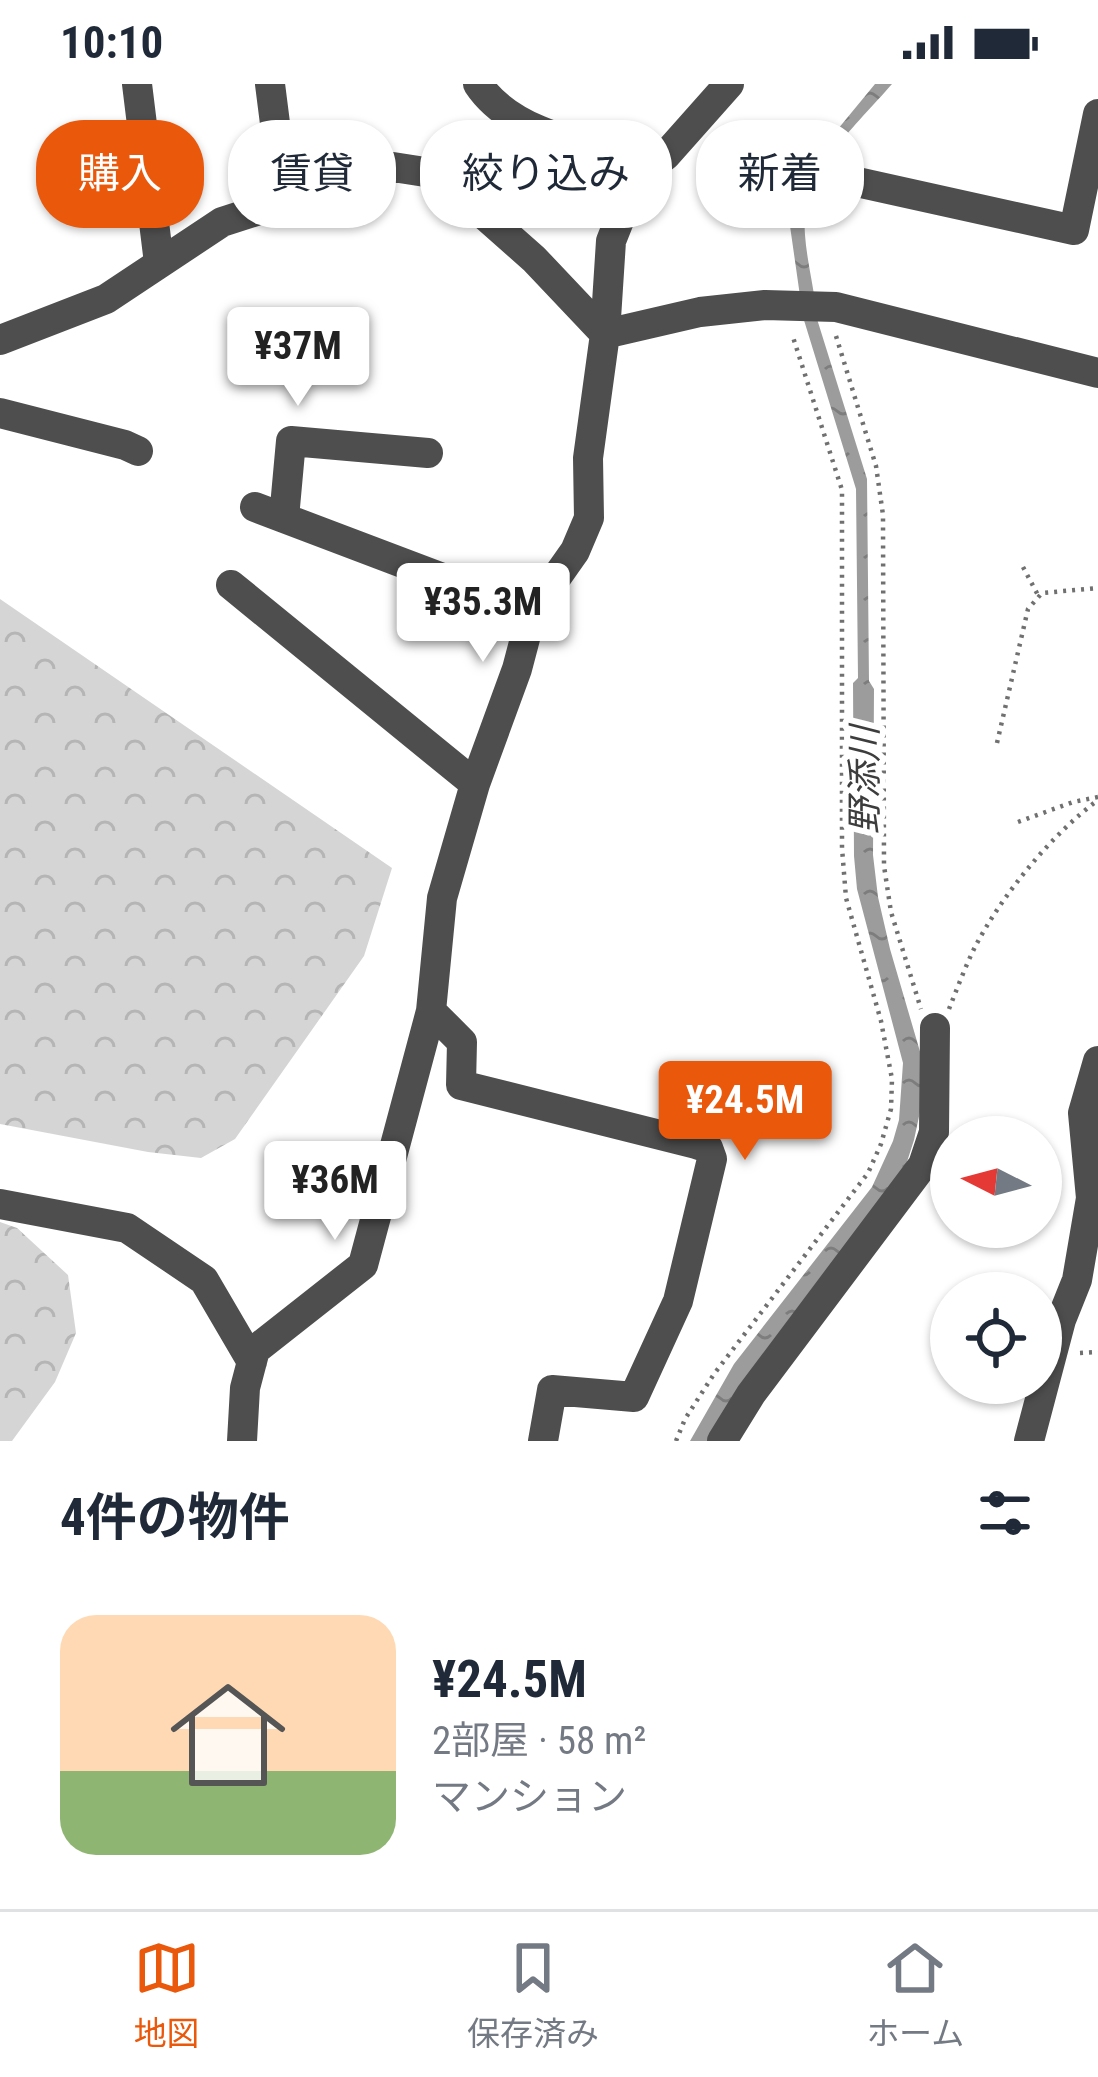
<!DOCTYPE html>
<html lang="ja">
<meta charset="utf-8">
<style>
:root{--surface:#fff;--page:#f6f6f7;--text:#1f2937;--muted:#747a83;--line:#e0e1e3;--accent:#ea580c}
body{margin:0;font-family:"Roboto Condensed","Noto Sans JP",sans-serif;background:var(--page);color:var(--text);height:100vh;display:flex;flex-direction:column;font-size:45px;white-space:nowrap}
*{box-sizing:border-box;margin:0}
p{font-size:39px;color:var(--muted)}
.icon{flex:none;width:66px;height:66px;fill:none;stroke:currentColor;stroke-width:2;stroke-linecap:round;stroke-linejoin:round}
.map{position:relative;height:1357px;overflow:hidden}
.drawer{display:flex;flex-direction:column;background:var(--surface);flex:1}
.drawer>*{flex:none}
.banner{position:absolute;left:36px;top:36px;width:1026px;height:108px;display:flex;gap:24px}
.needle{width:78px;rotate:276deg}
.controls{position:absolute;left:930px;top:1032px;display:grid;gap:24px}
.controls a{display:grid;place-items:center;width:132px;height:132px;border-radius:50%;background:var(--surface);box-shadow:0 3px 9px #0004;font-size:60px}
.price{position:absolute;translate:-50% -102px;padding:0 27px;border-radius:12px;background:#fff;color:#222;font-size:39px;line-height:78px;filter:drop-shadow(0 3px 6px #0008)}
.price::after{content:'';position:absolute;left:50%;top:72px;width:36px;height:27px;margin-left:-18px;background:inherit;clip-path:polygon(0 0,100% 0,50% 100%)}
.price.selected{background:var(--accent);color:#fff}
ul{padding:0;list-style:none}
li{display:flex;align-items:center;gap:36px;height:300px;padding:0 60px}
li span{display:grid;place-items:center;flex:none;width:336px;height:240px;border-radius:36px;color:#555}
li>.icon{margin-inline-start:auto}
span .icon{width:144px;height:144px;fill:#fffc;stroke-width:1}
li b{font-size:51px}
h2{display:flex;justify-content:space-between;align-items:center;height:144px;padding:0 60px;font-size:51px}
.chip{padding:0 42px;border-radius:48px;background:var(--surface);box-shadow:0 3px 9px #0004;font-size:42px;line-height:108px}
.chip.selected{background:var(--accent);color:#fff}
.status{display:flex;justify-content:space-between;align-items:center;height:84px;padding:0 60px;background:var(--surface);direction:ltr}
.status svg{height:33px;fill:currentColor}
.tab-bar{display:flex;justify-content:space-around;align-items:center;height:168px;border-top:3px solid var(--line);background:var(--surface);font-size:33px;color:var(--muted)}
.tab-bar a{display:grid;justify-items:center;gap:6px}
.tab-bar .selected{color:var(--accent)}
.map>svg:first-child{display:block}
.forest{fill:url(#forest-crowns)}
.water{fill:url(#water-ripples)}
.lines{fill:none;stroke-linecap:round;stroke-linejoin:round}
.path{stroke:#707070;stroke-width:4.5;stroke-dasharray:3 6;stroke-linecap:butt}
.minor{stroke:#4e4e4e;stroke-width:30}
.labels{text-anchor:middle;stroke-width:12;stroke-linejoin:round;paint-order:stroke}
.water-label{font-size:36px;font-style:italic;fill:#3d3d3d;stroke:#fff}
</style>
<div class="status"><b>10:10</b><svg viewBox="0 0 49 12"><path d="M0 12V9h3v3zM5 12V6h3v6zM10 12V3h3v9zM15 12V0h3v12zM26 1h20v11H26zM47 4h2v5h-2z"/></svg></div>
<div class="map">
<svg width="1098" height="1357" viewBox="0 0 1098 1357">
<defs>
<pattern id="forest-crowns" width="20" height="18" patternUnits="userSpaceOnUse" patternTransform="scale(3)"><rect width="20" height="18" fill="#d5d5d5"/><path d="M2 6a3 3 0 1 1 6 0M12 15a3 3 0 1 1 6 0" fill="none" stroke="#b5b5b5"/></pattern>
<pattern id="water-ripples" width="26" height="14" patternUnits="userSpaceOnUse" patternTransform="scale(3)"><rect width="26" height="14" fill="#9c9c9c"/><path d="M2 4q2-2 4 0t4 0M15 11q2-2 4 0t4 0" fill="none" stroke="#7d7d7d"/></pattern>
</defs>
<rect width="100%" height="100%" fill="#fff"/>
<path class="forest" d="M0,515L392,784L364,872L235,1055L201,1074L148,1068L0,1040Z
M0,1138L17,1144L68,1191L76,1249L55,1298L12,1357H0Z"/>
<path class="water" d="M875,0H892C855,43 800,89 805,151C807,179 815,207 817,235L867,395L869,597L874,605L873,771L878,813L890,865L921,971V1023L914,1056L905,1084L711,1357H690L734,1280L872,1103L893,1057L899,1036L903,979L857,805L854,772L853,599L858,594L856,405L803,233L790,142L794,108L805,85Z"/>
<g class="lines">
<path class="path" d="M836,252L876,382L883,431L884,782L891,828L921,925
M1023,483L1039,513
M997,659L1028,525L1042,509L1098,504
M1018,738L1073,718L1098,713
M949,925C957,905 965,883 975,863C1002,811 1051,751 1098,716
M1080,1269L1098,1268
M676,1357L685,1335L714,1290L868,1089L881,1060L891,1025L892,995L881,937L846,814L842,764V406L792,250"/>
<path class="minor" d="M137,0L159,179
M270,0L285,118
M478,0C513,53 596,63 654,80
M857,98L1074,146L1098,30
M605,250L700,228L765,221L836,223L1098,289
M0,256L106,215L222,138L393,83L438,90L534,175L605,250
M0,329L125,361L138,367
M255,423L532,528
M284,434L291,357L428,369
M231,501L475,700
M431,927L462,958L461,1001L696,1060L708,1064L712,1075L678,1217L634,1313L552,1306L543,1357
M0,1120L127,1144L204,1196L252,1278
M242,1357L245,1304L255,1266L363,1181L431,927L442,814L475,700L517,585L532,528L575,467L589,434L588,374L605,250L611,157L636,94L666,71L729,0
M722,1357L751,1310L923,1081L934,1048L935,944
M1029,1357L1061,1236L1077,1196L1091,1114L1083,1029L1098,977"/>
</g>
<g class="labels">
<g class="water-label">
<text transform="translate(864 696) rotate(-90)" y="13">野添川</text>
</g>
</g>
</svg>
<div class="controls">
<a><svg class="needle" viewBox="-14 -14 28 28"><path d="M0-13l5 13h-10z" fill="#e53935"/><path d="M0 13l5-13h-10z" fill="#747a83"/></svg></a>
<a><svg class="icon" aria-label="locate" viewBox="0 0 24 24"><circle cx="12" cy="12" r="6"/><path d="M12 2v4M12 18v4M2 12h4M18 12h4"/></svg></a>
</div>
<b class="price" style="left:298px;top:325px">¥37M</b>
<b class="price" style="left:483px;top:581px">¥35.3M</b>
<b class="price selected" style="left:745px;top:1079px">¥24.5M</b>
<b class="price" style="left:335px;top:1159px">¥36M</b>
<div class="banner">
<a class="chip selected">購入</a>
<a class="chip">賃貸</a>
<a class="chip">絞り込み</a>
<a class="chip">新着</a>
</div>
</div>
<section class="drawer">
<h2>4件の物件<svg class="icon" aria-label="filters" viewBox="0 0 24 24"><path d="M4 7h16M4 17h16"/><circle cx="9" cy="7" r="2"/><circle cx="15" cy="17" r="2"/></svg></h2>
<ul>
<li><span style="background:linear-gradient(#ffd9b3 65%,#8fb573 0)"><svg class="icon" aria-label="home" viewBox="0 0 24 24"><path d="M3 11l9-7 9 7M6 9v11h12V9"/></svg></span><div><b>¥24.5M</b><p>2部屋 · 58 m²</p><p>マンション</p></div></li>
</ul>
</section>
<nav class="tab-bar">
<a class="selected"><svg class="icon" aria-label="map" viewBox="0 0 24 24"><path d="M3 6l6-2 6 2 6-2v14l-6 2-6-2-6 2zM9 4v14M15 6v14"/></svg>地図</a>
<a><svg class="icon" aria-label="saved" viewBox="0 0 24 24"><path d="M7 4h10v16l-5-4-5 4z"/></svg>保存済み</a>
<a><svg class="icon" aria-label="home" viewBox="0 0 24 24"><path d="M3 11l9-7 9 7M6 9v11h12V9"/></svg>ホーム</a>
</nav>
